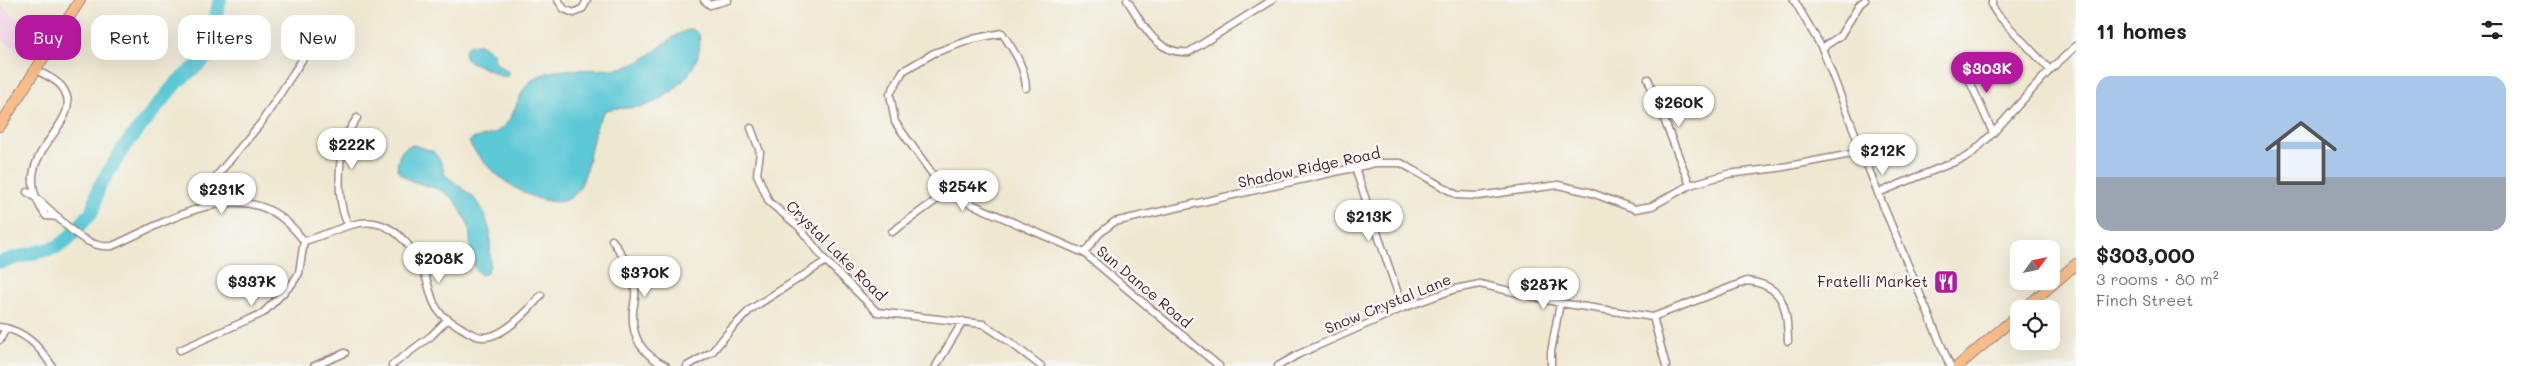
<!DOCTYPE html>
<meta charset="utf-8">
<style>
:root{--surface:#fff;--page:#f2f2f2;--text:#222;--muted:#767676;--line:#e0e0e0;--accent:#b5179e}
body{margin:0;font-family:Mali,sans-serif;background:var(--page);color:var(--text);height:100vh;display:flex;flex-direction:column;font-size:19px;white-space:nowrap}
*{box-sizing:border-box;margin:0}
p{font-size:16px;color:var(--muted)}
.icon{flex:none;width:28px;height:28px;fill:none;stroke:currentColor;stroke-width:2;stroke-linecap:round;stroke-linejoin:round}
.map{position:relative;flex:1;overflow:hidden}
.panel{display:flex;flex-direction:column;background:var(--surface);width:450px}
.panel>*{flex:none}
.banner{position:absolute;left:15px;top:15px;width:475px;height:45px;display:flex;gap:10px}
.needle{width:32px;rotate:57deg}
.tools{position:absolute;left:2010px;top:240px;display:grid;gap:10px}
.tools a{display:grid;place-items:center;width:50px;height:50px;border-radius:10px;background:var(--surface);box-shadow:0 5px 20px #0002;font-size:25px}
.price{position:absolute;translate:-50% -42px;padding:0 11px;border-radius:18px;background:#fff;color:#222;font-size:16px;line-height:32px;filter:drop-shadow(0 1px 2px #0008)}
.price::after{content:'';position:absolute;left:50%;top:30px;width:15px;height:11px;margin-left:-8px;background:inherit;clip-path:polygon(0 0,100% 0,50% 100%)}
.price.on{background:var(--accent);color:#fff}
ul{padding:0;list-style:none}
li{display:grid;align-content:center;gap:10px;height:265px;padding:0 20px}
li+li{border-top:1px solid var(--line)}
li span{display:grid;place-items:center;height:155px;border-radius:15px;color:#555}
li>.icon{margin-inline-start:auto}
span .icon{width:90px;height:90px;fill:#fffc;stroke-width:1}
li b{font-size:21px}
h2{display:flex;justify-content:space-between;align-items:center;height:60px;padding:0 20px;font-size:21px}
.pill{padding:0 18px;border-radius:15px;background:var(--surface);box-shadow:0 5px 20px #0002;font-size:18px;line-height:45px}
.pill.on{background:var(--accent);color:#fff}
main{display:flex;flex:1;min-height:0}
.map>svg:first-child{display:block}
.built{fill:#f1d0e4}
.water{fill:#5dc9d7;stroke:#547481}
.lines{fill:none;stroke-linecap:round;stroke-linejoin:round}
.river{stroke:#5dc9d7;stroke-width:14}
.street-casing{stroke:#9c847e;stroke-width:9}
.primary-casing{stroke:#9c847e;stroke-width:12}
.street{stroke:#fff;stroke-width:6}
.primary{stroke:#f8bd89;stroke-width:10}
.labels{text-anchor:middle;stroke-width:5;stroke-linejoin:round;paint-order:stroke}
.street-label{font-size:15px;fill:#4a1f2b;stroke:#f6f6f2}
.poi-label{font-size:15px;fill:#4a1f2b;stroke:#f6f6f2;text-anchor:end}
</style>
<main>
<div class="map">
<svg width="2076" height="366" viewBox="0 0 2076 366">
<rect width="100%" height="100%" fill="#f6f6f2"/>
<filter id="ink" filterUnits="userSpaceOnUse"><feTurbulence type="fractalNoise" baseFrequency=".02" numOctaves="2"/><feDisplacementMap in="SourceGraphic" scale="10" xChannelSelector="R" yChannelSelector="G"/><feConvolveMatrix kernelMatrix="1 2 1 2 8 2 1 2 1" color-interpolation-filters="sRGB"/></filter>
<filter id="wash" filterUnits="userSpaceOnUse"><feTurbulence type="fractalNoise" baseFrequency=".0096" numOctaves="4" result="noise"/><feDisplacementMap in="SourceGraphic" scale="20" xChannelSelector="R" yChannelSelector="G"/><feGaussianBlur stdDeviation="1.12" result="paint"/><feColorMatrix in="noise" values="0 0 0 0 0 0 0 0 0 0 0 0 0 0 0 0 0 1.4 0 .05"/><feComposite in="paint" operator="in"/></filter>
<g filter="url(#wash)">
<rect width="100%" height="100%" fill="#efe8d1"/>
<path class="built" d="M0,4L40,39L26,60L0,37Z"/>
<path class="water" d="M692,29L699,34C705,66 673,98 644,106C632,109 618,107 606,110C580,138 600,220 537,198C511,189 487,169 471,146L469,142L472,139C481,136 490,136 498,131C518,119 515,91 534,79C560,62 600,75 629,66C652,59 669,34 692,29Z
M480,44L493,53L496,63L508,72V76H501L467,60C460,48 468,44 480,44Z
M413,145L433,151L441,162L445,175L472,196L483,210L490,231V265L487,273L482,275C466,266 473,239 468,224C465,219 462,212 459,207C443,179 411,191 397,169C398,158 400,147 413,145Z"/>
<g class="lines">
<path class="river" d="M0,262L57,247L67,240L92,212L99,187L124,147L176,83L205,59L220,0"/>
</g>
</g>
<g filter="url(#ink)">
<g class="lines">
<defs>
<path id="street" d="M558,0L564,9L574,13L583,8L587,0
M704,0L710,5L728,0
M1127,0C1143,24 1156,55 1189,52L1272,0
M1794,0L1822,48L1878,193L1950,366
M1992,0V6L1997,14L2050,70
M1822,48L1840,36L1860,4L1865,0
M1962,64L1993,133
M36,70C45,75 56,79 62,87C91,125 0,153 46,216L58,217
M1648,79L1690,185
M1026,88C1025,66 1014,51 1002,33L973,39L934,53L903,71L890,94L895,122L946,193L1084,253L1219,366
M751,128L760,152L757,174L769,202L798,226L826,261L877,312L983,324L1007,340L1041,366
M1355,168L1403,308
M27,192C55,207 77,250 112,246C156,227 222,185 271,211C285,218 295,229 304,241C325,236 354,219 374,223C399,227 416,252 425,275C430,288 431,303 441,314C446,319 454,323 460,327C467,331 476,338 484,337C504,337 530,309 541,295
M1878,193L1969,156L1993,133L2050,70L2076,46
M214,205L211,187L214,179L261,123L311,46
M348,224C337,205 338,164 344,142C346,133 352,126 357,118
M892,232L946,193
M612,240C623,255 632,270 635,288C636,295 634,304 633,311C631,338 642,354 666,366
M1084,253L1099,234L1114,222L1375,163H1401L1457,195L1478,196L1558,185L1589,192L1635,209L1652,206L1690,185L1728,174L1778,168L1862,152
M1653,317L1666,366
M0,327C25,331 39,346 52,366
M0,340L6,328
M180,350L263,313L292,284L299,273L304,241
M392,365L431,336L448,319
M314,366L345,353
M687,366L712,352L732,328L751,309L826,261
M936,366L963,321
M1278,366L1299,354L1403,308L1455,289L1480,284L1560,303L1653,317L1747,281C1785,285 1787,309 1788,341
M1551,366V352L1560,303"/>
<path id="primary" d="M0,126L80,0
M2024,309L2076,264
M1958,366L2019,314"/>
</defs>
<use href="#street" class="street-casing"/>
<use href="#primary" class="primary-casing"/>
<use href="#street" class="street"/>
<use href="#primary" class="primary"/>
</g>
</g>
<defs>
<symbol id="restaurant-square" viewBox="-11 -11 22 22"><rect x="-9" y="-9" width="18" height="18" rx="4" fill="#b5179e" stroke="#f6f6f2"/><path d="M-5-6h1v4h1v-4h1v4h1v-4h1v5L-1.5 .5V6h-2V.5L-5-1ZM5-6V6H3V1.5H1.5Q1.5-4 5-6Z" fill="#fff"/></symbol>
</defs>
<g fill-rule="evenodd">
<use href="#restaurant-square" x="1932" y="268" width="28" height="28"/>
</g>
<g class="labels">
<g class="street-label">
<text transform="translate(1309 168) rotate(-12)" y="5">Shadow Ridge Road</text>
<text transform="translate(836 251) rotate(45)" y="5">Crystal Lake Road</text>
<text transform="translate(1144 287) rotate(40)" y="5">Sun Dance Road</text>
<text transform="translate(1388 304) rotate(-22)" y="5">Snow Crystal Lane</text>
</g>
<g class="poi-label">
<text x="1928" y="287">Fratelli Market</text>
</g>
</g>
</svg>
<div class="tools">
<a><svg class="needle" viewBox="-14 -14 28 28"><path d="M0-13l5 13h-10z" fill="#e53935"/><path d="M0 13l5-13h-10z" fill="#767676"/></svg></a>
<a><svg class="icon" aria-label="locate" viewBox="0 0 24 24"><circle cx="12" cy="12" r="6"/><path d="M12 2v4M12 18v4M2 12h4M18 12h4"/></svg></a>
</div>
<b class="price on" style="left:1987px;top:94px">$303K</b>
<b class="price" style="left:1679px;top:128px">$260K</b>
<b class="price" style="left:352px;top:170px">$222K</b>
<b class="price" style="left:1883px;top:176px">$212K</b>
<b class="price" style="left:963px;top:212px">$254K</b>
<b class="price" style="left:222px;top:215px">$231K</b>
<b class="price" style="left:1369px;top:242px">$213K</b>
<b class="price" style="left:439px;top:284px">$208K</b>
<b class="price" style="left:645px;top:298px">$370K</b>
<b class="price" style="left:252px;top:307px">$337K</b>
<b class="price" style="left:1544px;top:310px">$287K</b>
<div class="banner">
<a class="pill on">Buy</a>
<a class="pill">Rent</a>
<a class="pill">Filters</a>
<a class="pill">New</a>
</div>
</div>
<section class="panel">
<h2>11 homes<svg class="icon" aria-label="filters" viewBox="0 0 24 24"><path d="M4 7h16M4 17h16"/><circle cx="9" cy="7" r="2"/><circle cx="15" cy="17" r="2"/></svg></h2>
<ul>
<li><span style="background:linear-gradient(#a9c7e8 65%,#9aa5b1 0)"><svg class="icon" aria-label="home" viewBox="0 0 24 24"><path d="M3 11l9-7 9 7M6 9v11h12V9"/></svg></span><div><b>$303,000</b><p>3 rooms · 80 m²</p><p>Finch Street</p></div></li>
</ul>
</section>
</main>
